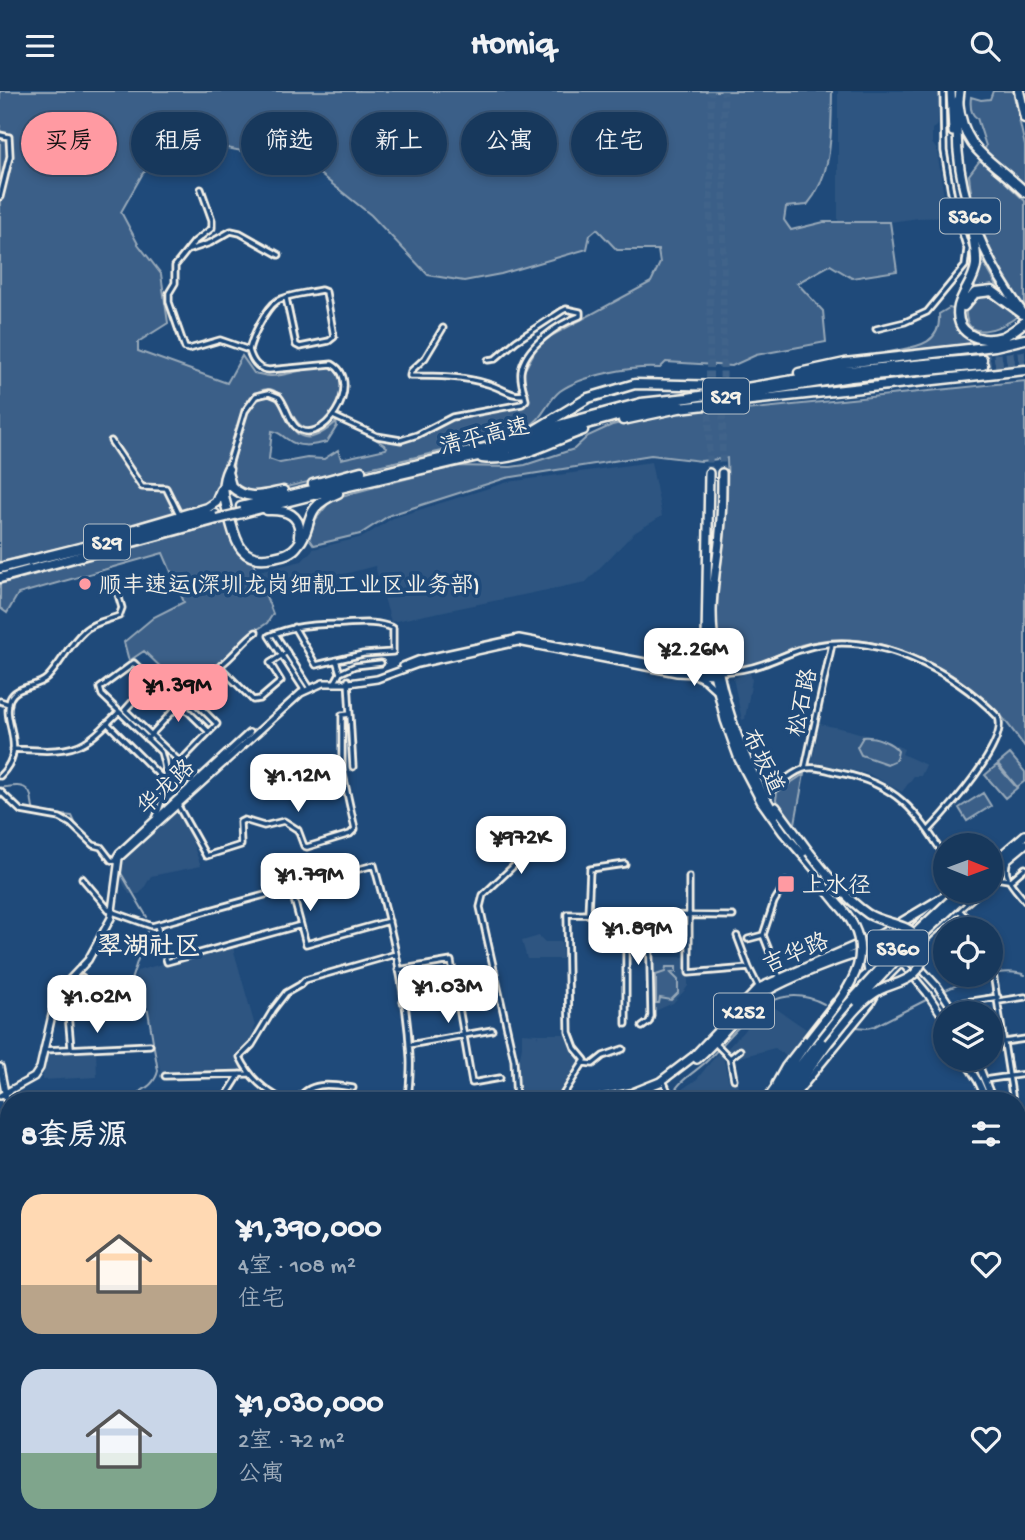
<!DOCTYPE html>
<html lang="zh">
<meta charset="utf-8">
<style>
:root{--surface:#17385c;--page:#203f62;--text:#f1f3f6;--muted:#9eacbb;--line:#365272;--accent:#ff9aa2}
body{margin:0;font-family:"Gochi Hand","LXGW WenKai TC",sans-serif;background:var(--page);color:var(--text);height:100vh;display:flex;flex-direction:column;font-size:26px;white-space:nowrap}
*{box-sizing:border-box;margin:0}
p{font-size:23px;color:var(--muted)}
.icon{flex:none;width:38px;height:38px;fill:none;stroke:currentColor;stroke-width:2;stroke-linecap:round;stroke-linejoin:round}
.map{position:relative;flex:1;overflow:hidden}
.details{position:absolute;left:0px;top:1001px;width:1026px;height:448px;display:flex;flex-direction:column;background:var(--surface);border-radius:28px 28px 0 0;box-shadow:0 4px 10px #0003,0 0 0 2px var(--line)}
.details>*{flex:none}
.top-card{position:absolute;left:21px;top:21px;width:984px;height:63px;display:flex;gap:14px}
.needle{width:46px;rotate:91deg}
.tools{position:absolute;left:933px;top:742px;display:grid;gap:14px}
.tools a{display:grid;place-items:center;width:70px;height:70px;border-radius:50%;background:var(--surface);box-shadow:0 4px 10px #0003,0 0 0 2px var(--line);font-size:35px}
.price{position:absolute;translate:-50% -60px;padding:0 16px;border-radius:14px;background:#fff;color:#222;font-size:23px;line-height:46px;filter:drop-shadow(0 2px 4px #0008)}
.price::after{content:'';position:absolute;left:50%;top:42px;width:21px;height:16px;margin-left:-10px;background:inherit;clip-path:polygon(0 0,100% 0,50% 100%)}
.price.active{background:var(--accent);color:#111}
ul{padding:0;list-style:none}
li{display:flex;align-items:center;gap:21px;height:175px;padding:0 21px}
li span{display:grid;place-items:center;flex:none;width:196px;height:140px;border-radius:21px;color:#555}
li>.icon{margin-inline-start:auto}
span .icon{width:84px;height:84px;fill:#fffc;stroke-width:1}
li b{font-size:30px}
h2{display:flex;justify-content:space-between;align-items:center;height:84px;padding:0 21px;font-size:30px}
.chip{padding:0 24px;border-radius:32px;background:var(--surface);box-shadow:0 4px 10px #0003,0 0 0 2px var(--line);font-size:24px;line-height:63px}
.chip.active{background:var(--accent);color:#111}
header{display:flex;justify-content:space-between;align-items:center;height:91px;padding:0 21px;background:var(--surface);font-size:32px;font-weight:800}
.map>svg:first-child{display:block}
.built{fill:#2d5581}
.green{fill:#3a5f88;stroke:#97a8b8;stroke-width:2}
.lines{fill:none;stroke-linecap:round;stroke-linejoin:round}
.stream{stroke:#9cacbb;stroke-width:2}
.river{stroke:#627e9d;stroke-width:5}
.primary-tunnel{stroke:#3f638a;stroke-width:7;stroke-dasharray:7 3.5;stroke-linecap:butt}
.highway-tunnel{stroke:#3f638a;stroke-width:8;stroke-dasharray:8 4;stroke-linecap:butt}
.street-casing{stroke:#f4f1e8;stroke-width:9}
.secondary-casing{stroke:#f4f1e8;stroke-width:10}
.primary-casing{stroke:#f4f1e8;stroke-width:12}
.highway-casing{stroke:#f4f1e8;stroke-width:13}
.street{stroke:#1f4a7a;stroke-width:3.5}
.secondary{stroke:#1f4a7a;stroke-width:5}
.primary{stroke:#1f4a7a;stroke-width:7}
.highway{stroke:#1f4a7a;stroke-width:8}
.rail-casing{stroke:#f4f1e8;stroke-width:4.5}
.rail{stroke:#1f4a7a;stroke-width:2;stroke-dasharray:5;stroke-linecap:butt}
.secondary-bridge-casing{stroke:#f4f1e8;stroke-width:10;stroke-linecap:butt}
.primary-bridge-casing{stroke:#f4f1e8;stroke-width:12;stroke-linecap:butt}
.highway-bridge-casing{stroke:#f4f1e8;stroke-width:13;stroke-linecap:butt}
.secondary-bridge{stroke:#1f4a7a;stroke-width:5}
.primary-bridge{stroke:#1f4a7a;stroke-width:7}
.highway-bridge{stroke:#1f4a7a;stroke-width:8}
.poi-dot{fill:#ff9aa2;stroke:#1f4a7a;stroke-width:2.5}
.labels{text-anchor:middle;stroke-width:7;stroke-linejoin:round;paint-order:stroke}
.shield{fill:#1f4a7a;stroke:#b4bfc7;stroke-width:2}
.shield-label{font-size:21px;font-weight:bold;fill:#f4f1e8}
.street-label{font-size:23px;fill:#f4f1e8;stroke:#1f4a7a}
.poi-label{font-size:23px;fill:#f4f1e8;stroke:#1f4a7a;text-anchor:start}
.quarter-label{font-size:26px;font-weight:bold;fill:#f4f1e8;stroke:#1f4a7a}
</style>
<header><svg class="icon" aria-label="menu" viewBox="0 0 24 24"><path d="M4 6h16M4 12h16M4 18h16"/></svg>Homiq<svg class="icon" aria-label="search" viewBox="0 0 24 24"><circle cx="10" cy="10" r="6"/><path d="M15 15l6 6"/></svg></header>
<div class="map">
<svg width="1025" height="1449" viewBox="0 0 1025 1449">
<rect width="100%" height="100%" fill="#1f4a7a"/>
<filter id="ink" filterUnits="userSpaceOnUse"><feTurbulence type="fractalNoise" baseFrequency=".0143" numOctaves="2"/><feDisplacementMap in="SourceGraphic" scale="14" xChannelSelector="R" yChannelSelector="G"/><feConvolveMatrix kernelMatrix="1 2 1 2 8 2 1 2 1" color-interpolation-filters="sRGB"/></filter>
<g filter="url(#ink)">
<path class="built" d="M838,0H938V34L932,38V52L937,59L944,106L951,126L919,127L890,131H838Z
M651,371L662,425L634,442L586,491L391,531L375,475L268,503L259,480L302,470L313,458L363,446L393,427L508,391Z
M750,581L752,589L745,628L742,629L733,587Z
M820,633L849,639L886,650L904,658L902,663L926,674L921,685H914L902,701L869,683L812,671Z
M175,721L186,735L201,775L151,785L143,799L139,803H129L119,785L120,771Z
M539,845L545,851H562V868H527L522,850Z
M232,853L255,935L250,952L238,966L245,980L161,983L148,918L135,914L129,908L128,899L137,880Z
M653,866H688V895L685,899L673,912L653,921Z
M771,914L806,938L787,966L775,957L733,968L726,959L763,919L766,920Z
M522,942L537,943V947L538,943H566L567,949L580,965L582,970L554,1010H518L517,980L522,956Z
M96,958L97,986L42,989L48,961Z
M718,962L723,966L729,991L739,992L735,1010H676L678,1001L697,988Z
M489,1440H595L594,1449H481L480,1441Z"/>
<path class="green" d="M0,0H832C831,39 834,82 807,114L786,116L784,129L791,139L824,131H890L897,180L852,187L830,174L797,192L823,220L826,251L756,264L732,275L666,271L660,277C632,275 583,284 560,300C547,310 543,329 527,336C512,343 496,342 481,351L256,403C247,400 238,399 234,389C229,378 244,326 251,316C255,311 262,305 269,305C290,306 286,377 336,331L337,335L327,351C313,354 300,358 287,348C281,344 279,341 272,340L269,368L280,372L307,367L324,368L338,359L341,368L386,358L387,356L370,344L381,343L407,349L456,327L524,315L529,308L523,282L536,258L551,245L651,191L660,172L658,159H617L597,138L590,144L587,158L501,183L464,190L428,184L371,124L307,73L227,57L176,60L143,82L121,121L138,153L161,183L168,232L138,251V260L227,292L242,265L254,282C259,283 265,285 270,285C288,286 320,270 335,278C355,289 330,336 311,338C285,339 287,272 247,309L220,385L215,407L206,414L144,430L76,453L0,471Z
M993,0H1013L1025,55V99L984,61L986,55L977,27C970,23 970,14 971,6L981,9L990,8Z
M981,68L1025,110V216C999,179 972,130 969,84Z
M981,170H983L1001,202L989,196L970,199Z
M990,204L1010,217L1017,226C1001,237 964,253 966,219L976,205Z
M949,217L953,218C955,237 962,245 979,252L884,262C910,256 942,257 939,223Z
M1025,290V656C1015,643 1006,629 995,618C945,571 870,534 801,554C778,561 749,582 725,575C708,541 722,476 725,439C727,415 728,390 727,367L701,370L651,364L506,387L390,424L360,443L314,454L309,447L316,428L328,413L338,406L352,402L455,375L511,376L525,374L574,358L588,345L612,334L680,319L706,317L745,319Z
M227,431L236,458L241,464L252,470L273,523L267,532L243,548L236,559L199,588L171,586L144,560L129,570L124,551L154,526L184,511L163,462L18,503L7,522L0,517V493Z
M863,646C874,645 892,651 898,660L896,669L887,673L861,664L857,656Z
M1010,663L1025,681V690L1017,696L998,673Z
M997,674L1017,697L1005,707L985,684Z
M804,683L794,738L776,709L777,701Z
M983,702L991,715L967,730L959,717Z
M666,876H676V881L671,882L678,889V902L671,909L660,907L659,912H656V884L665,881Z"/>
<g class="lines">
<path class="stream" d="M0,697C11,696 26,690 31,705C33,712 31,716 35,722
M44,722L72,725L77,736L86,745
M121,782L147,826
M933,905C955,894 1001,874 1025,884
M856,936L867,937L875,935L928,908
M128,1010C139,999 154,997 158,980L148,920L135,915L126,904L147,841
M649,1010L673,1003C679,989 697,980 708,969C740,937 771,885 824,913"/>
<path class="river" d="M729,1440L748,1449
M441,1449L470,1440
M916,1449L921,1440"/>
<path class="primary-tunnel" d="M723,298L724,0
M709,382L711,0
M722,382L723,310"/>
<path class="highway-tunnel" d="M982,268L1025,264
M983,274L1025,271"/>
<defs>
<path id="street" d="M0,44L9,46L10,65L0,106
M201,98L212,129V137L194,151L175,175V192L169,202V211L185,257L189,258L220,249L249,259
M189,159L210,152L231,140L240,142L279,164
M443,237L425,267L411,280L410,285C435,285 464,285 488,293C500,296 513,307 525,303
M876,238L905,231L927,221L965,175L967,158L953,113L944,60L943,0
M333,325L377,345L401,349L417,344L452,326L522,313L526,309C524,300 520,291 521,281C524,256 558,233 580,225V221L566,218L562,220L516,250L495,268L488,269
M111,350L142,396L166,397L179,423
M228,377L245,320L256,305L269,302L279,306C286,314 288,327 295,335C320,361 366,292 332,273L269,279C257,278 252,270 249,259C252,246 266,217 277,210C289,203 308,202 321,199L326,201L334,246L329,250L300,256L296,254L286,207
M294,536L316,574L363,563L393,561V537C376,530 362,532 344,533C315,534 297,533 269,545L305,600
M256,541C243,550 235,564 221,574V577L253,609L260,608L281,590L270,572L287,561
M275,543L310,597
M720,581C735,580 749,578 763,573C780,567 795,559 813,555C879,541 953,580 998,626C1009,652 947,720 929,739
M340,582L355,575L381,572
M152,589L125,619L180,671L209,641L155,588L152,589L134,572L100,597L102,604L161,661C169,686 166,703 156,726
M348,589L353,676
M335,591L340,582L336,569
M0,610L9,613
M107,632L167,692
M147,648L188,604L217,633L209,641
M13,658C36,659 65,663 85,651C98,644 108,631 119,621
M805,677L832,553
M0,685C29,656 1,632 10,608C16,594 37,597 47,587C61,573 69,553 84,540C92,532 108,529 119,525L122,517L117,500
M0,700L21,720L60,727L71,733L93,754L101,756L111,769L118,771
M768,702C779,694 791,682 803,678C815,674 829,680 840,682C896,693 916,719 945,766
M178,715L206,765L241,754L240,731L244,729L264,735L284,730L298,739L304,755L307,756L350,743L355,738L342,679V624L350,623
M1008,769C1001,786 1015,797 1025,810
M689,786V882L749,877
M990,786L1008,789
M82,787L110,820L152,835L374,774C391,836 407,901 410,966C411,980 409,996 408,1010
M1010,790L1025,777
M291,797L306,853L389,830
M958,818L977,838
M588,823L590,778L625,773
M157,834L167,871L301,834
M737,845L749,877L759,897
M748,848L763,844
M990,863L1013,1010
M398,879L451,870L472,992L500,987
M780,887L763,844L774,811L786,791L788,792
M999,910L1025,906
M403,911L485,896
M959,912L998,906
M626,933V823
M642,936L649,931L651,925L649,825
M714,951L730,967L734,988
M990,953L1025,948
M409,954L492,939
M71,957L66,900L82,886
M44,959L150,954
M730,967L740,959
M584,972L593,973L603,965L623,958
M165,985L248,983
M663,989L672,1010
M984,989L1025,983
M223,1010L240,983
M285,1010C264,999 250,987 240,966L252,954L273,919L286,902L300,894L305,889L396,863
M297,1010C309,989 333,994 353,997
M516,1010L514,969L480,816L483,804L543,747L554,745
M559,1010L585,969L575,957L569,941L567,823L733,825
M676,1010L704,1008
M1017,1035L1018,1044L1025,1042
M1017,1056L1025,1054
M0,1169L9,1170
M0,1207H9
M1017,1253L1025,1249
M1017,1322L1025,1318
M1017,1324L1025,1341
M8,1440V1365
M86,1440L94,1449
M116,1440L118,1449
M714,1440L732,1449"/>
<path id="secondary" d="M403,575L418,569L519,547L677,577L715,580
M697,579L705,570L708,559
M697,585L705,589L717,600
M116,767L119,762L249,642
M856,858L892,851L898,852
M907,862L938,896L955,922
M857,865L866,870L868,881
M902,872L927,902L945,929
M920,875L918,867L921,854
M846,899L865,884L953,800
M964,968L978,990L987,1010
M976,968L993,1010
M0,976L9,1022
M775,993L785,975L835,911
M0,1005L34,986L40,977L57,902L88,869L111,827L119,767L301,602L323,592H349L377,588L418,573L518,551L677,582L715,584
M791,1010L871,912L882,892L930,843L980,800
M6,1020L9,1034
M1017,1066L1025,1086
M1017,1079L1025,1098
M1017,1199L1025,1196
M4,1262L5,1288
M9,1272V1342
M9,1440V1449
M792,1440L817,1449
M220,1449L256,1440"/>
<path id="primary" d="M951,0L953,41
M960,0C948,80 974,155 1021,219
M709,382L706,549L725,629L739,668L761,710L783,741L815,778L828,801L837,812
M722,382C722,402 722,422 720,441C718,468 712,494 712,521C712,586 741,668 775,723
M776,716L809,761
M990,774L1025,744
M990,782L1025,753
M961,808L970,800
M697,968C719,949 736,925 758,906C776,892 856,859 878,859C888,859 895,867 902,872
M593,1010L630,1003L660,991L694,965L759,897L880,844L947,804
M766,1010L809,949
M772,1010L845,916
M780,1010L849,920
M787,1010L828,952
M0,1260L9,1254
M0,1267L9,1261
M602,1449L603,1440
M610,1449L611,1440"/>
<path id="highway" d="M1019,0L1025,27
M958,10C963,62 992,68 1025,101
M970,125C972,141 977,158 976,174C974,190 963,200 959,215C953,242 979,253 1002,246C1010,243 1018,236 1025,231
M964,215L975,202L992,200L1023,223
M799,282L845,272L995,255L1025,248
M710,308L851,286L983,274
M623,329L679,317L1025,279
M535,339L588,307L635,293L728,295
M482,367C519,371 551,350 583,339
M228,378C220,394 224,408 229,425C236,450 240,473 273,466C282,464 291,463 297,455C316,434 299,418 338,402
M227,381L231,395C247,411 264,404 283,400
M313,393L361,380
M241,416L494,355L531,345L559,334L641,312L688,307L846,280L982,268
M267,419C286,418 302,424 299,445
M242,422L344,396L534,352L579,335L643,318L680,313
M115,444L207,417L216,411L221,399
M0,477L215,423
M0,487L217,428"/>
</defs>
<use href="#street" class="street-casing"/>
<use href="#secondary" class="secondary-casing"/>
<use href="#primary" class="primary-casing"/>
<use href="#highway" class="highway-casing"/>
<use href="#street" class="street"/>
<use href="#secondary" class="secondary"/>
<use href="#primary" class="primary"/>
<use href="#highway" class="highway"/>
<defs>
<path id="rail" d="M735,1440L754,1449
M754,1440L772,1449
M397,1449L422,1440
M419,1449L444,1440"/>
</defs>
<use href="#rail" class="rail-casing"/>
<use href="#rail" class="rail"/>
<defs>
<path id="secondary-bridge" d="M5,1288V1449"/>
<path id="primary-bridge" d="M809,761C826,783 845,807 868,823C883,832 905,832 917,845C926,856 925,873 914,883C905,892 891,893 880,899C858,911 844,933 828,952
M857,911L898,867L961,808
M845,916L898,858L956,804
M809,949C842,905 888,864 837,812"/>
<path id="highway-bridge" d="M217,428L242,422"/>
</defs>
<use href="#secondary-bridge" class="secondary-bridge-casing"/>
<use href="#primary-bridge" class="primary-bridge-casing"/>
<use href="#highway-bridge" class="highway-bridge-casing"/>
<use href="#secondary-bridge" class="secondary-bridge"/>
<use href="#primary-bridge" class="primary-bridge"/>
<use href="#highway-bridge" class="highway-bridge"/>
</g>
</g>
<g class="poi-dot">
<circle cx="85" cy="493" r="7"/>
<rect x="777" y="784" width="18" height="18" rx="3.5"/>
</g>
<g class="labels">
<g class="shield">
<rect x="940" y="107.5" width="60" height="35" rx="5"/>
<rect x="703" y="287.5" width="46" height="35" rx="5"/>
<rect x="84" y="433.5" width="46" height="35" rx="5"/>
<rect x="868" y="839.5" width="60" height="35" rx="5"/>
<rect x="714" y="902.5" width="60" height="35" rx="5"/>
</g>
<g class="shield-label">
<text x="970" y="132">S360</text>
<text x="726" y="312">S29</text>
<text x="107" y="458">S29</text>
<text x="898" y="864">S360</text>
<text x="744" y="927">X252</text>
</g>
<g class="street-label">
<text transform="translate(484 344) rotate(-14)" y="8">清平高速</text>
<text transform="translate(801 611) rotate(-78)" y="8">松石路</text>
<text transform="translate(764 670) rotate(64)" y="8">布坂道</text>
<text transform="translate(165 695) rotate(-43)" y="8">华龙路</text>
<text transform="translate(795 861) rotate(-23)" y="8">吉华路</text>
</g>
<g class="poi-label">
<text x="99" y="501">顺丰速运(深圳龙岗细靓工业区业务部)</text>
<text x="802" y="801">上水径</text>
</g>
<g class="quarter-label">
<text x="149" y="863">翠湖社区</text>
</g>
</g>
</svg>
<div class="tools">
<a><svg class="needle" viewBox="-14 -14 28 28"><path d="M0-13l5 13h-10z" fill="#e53935"/><path d="M0 13l5-13h-10z" fill="#9eacbb"/></svg></a>
<a><svg class="icon" aria-label="locate" viewBox="0 0 24 24"><circle cx="12" cy="12" r="6"/><path d="M12 2v4M12 18v4M2 12h4M18 12h4"/></svg></a>
<a><svg class="icon" aria-label="layers" viewBox="0 0 24 24"><path d="M12 4l9 5-9 5-9-5zM3 14l9 5 9-5"/></svg></a>
</div>
<b class="price" style="left:694px;top:597px">¥2.26M</b>
<b class="price active" style="left:178px;top:633px">¥1.39M</b>
<b class="price" style="left:298px;top:723px">¥1.12M</b>
<b class="price" style="left:521px;top:785px">¥972K</b>
<b class="price" style="left:310px;top:822px">¥1.79M</b>
<b class="price" style="left:638px;top:876px">¥1.89M</b>
<b class="price" style="left:448px;top:934px">¥1.03M</b>
<b class="price" style="left:97px;top:944px">¥1.02M</b>
<div class="top-card">
<a class="chip active">买房</a>
<a class="chip">租房</a>
<a class="chip">筛选</a>
<a class="chip">新上</a>
<a class="chip">公寓</a>
<a class="chip">住宅</a>
</div>
<section class="details">
<h2>8套房源<svg class="icon" aria-label="filters" viewBox="0 0 24 24"><path d="M4 7h16M4 17h16"/><circle cx="9" cy="7" r="2"/><circle cx="15" cy="17" r="2"/></svg></h2>
<ul>
<li><span style="background:linear-gradient(#ffd9b3 65%,#b9a48a 0)"><svg class="icon" aria-label="home" viewBox="0 0 24 24"><path d="M3 11l9-7 9 7M6 9v11h12V9"/></svg></span><div><b>¥1,390,000</b><p>4室 · 108 m²</p><p>住宅</p></div><svg class="icon" aria-label="heart" viewBox="0 0 24 24"><path d="M12 20l-8-8c-3-5 5-10 8-4 3-6 11-1 8 4z"/></svg></li>
<li><span style="background:linear-gradient(#c9d6e8 60%,#7fa58c 0)"><svg class="icon" aria-label="home" viewBox="0 0 24 24"><path d="M3 11l9-7 9 7M6 9v11h12V9"/></svg></span><div><b>¥1,030,000</b><p>2室 · 72 m²</p><p>公寓</p></div><svg class="icon" aria-label="heart" viewBox="0 0 24 24"><path d="M12 20l-8-8c-3-5 5-10 8-4 3-6 11-1 8 4z"/></svg></li>
</ul>
</section>
</div>
